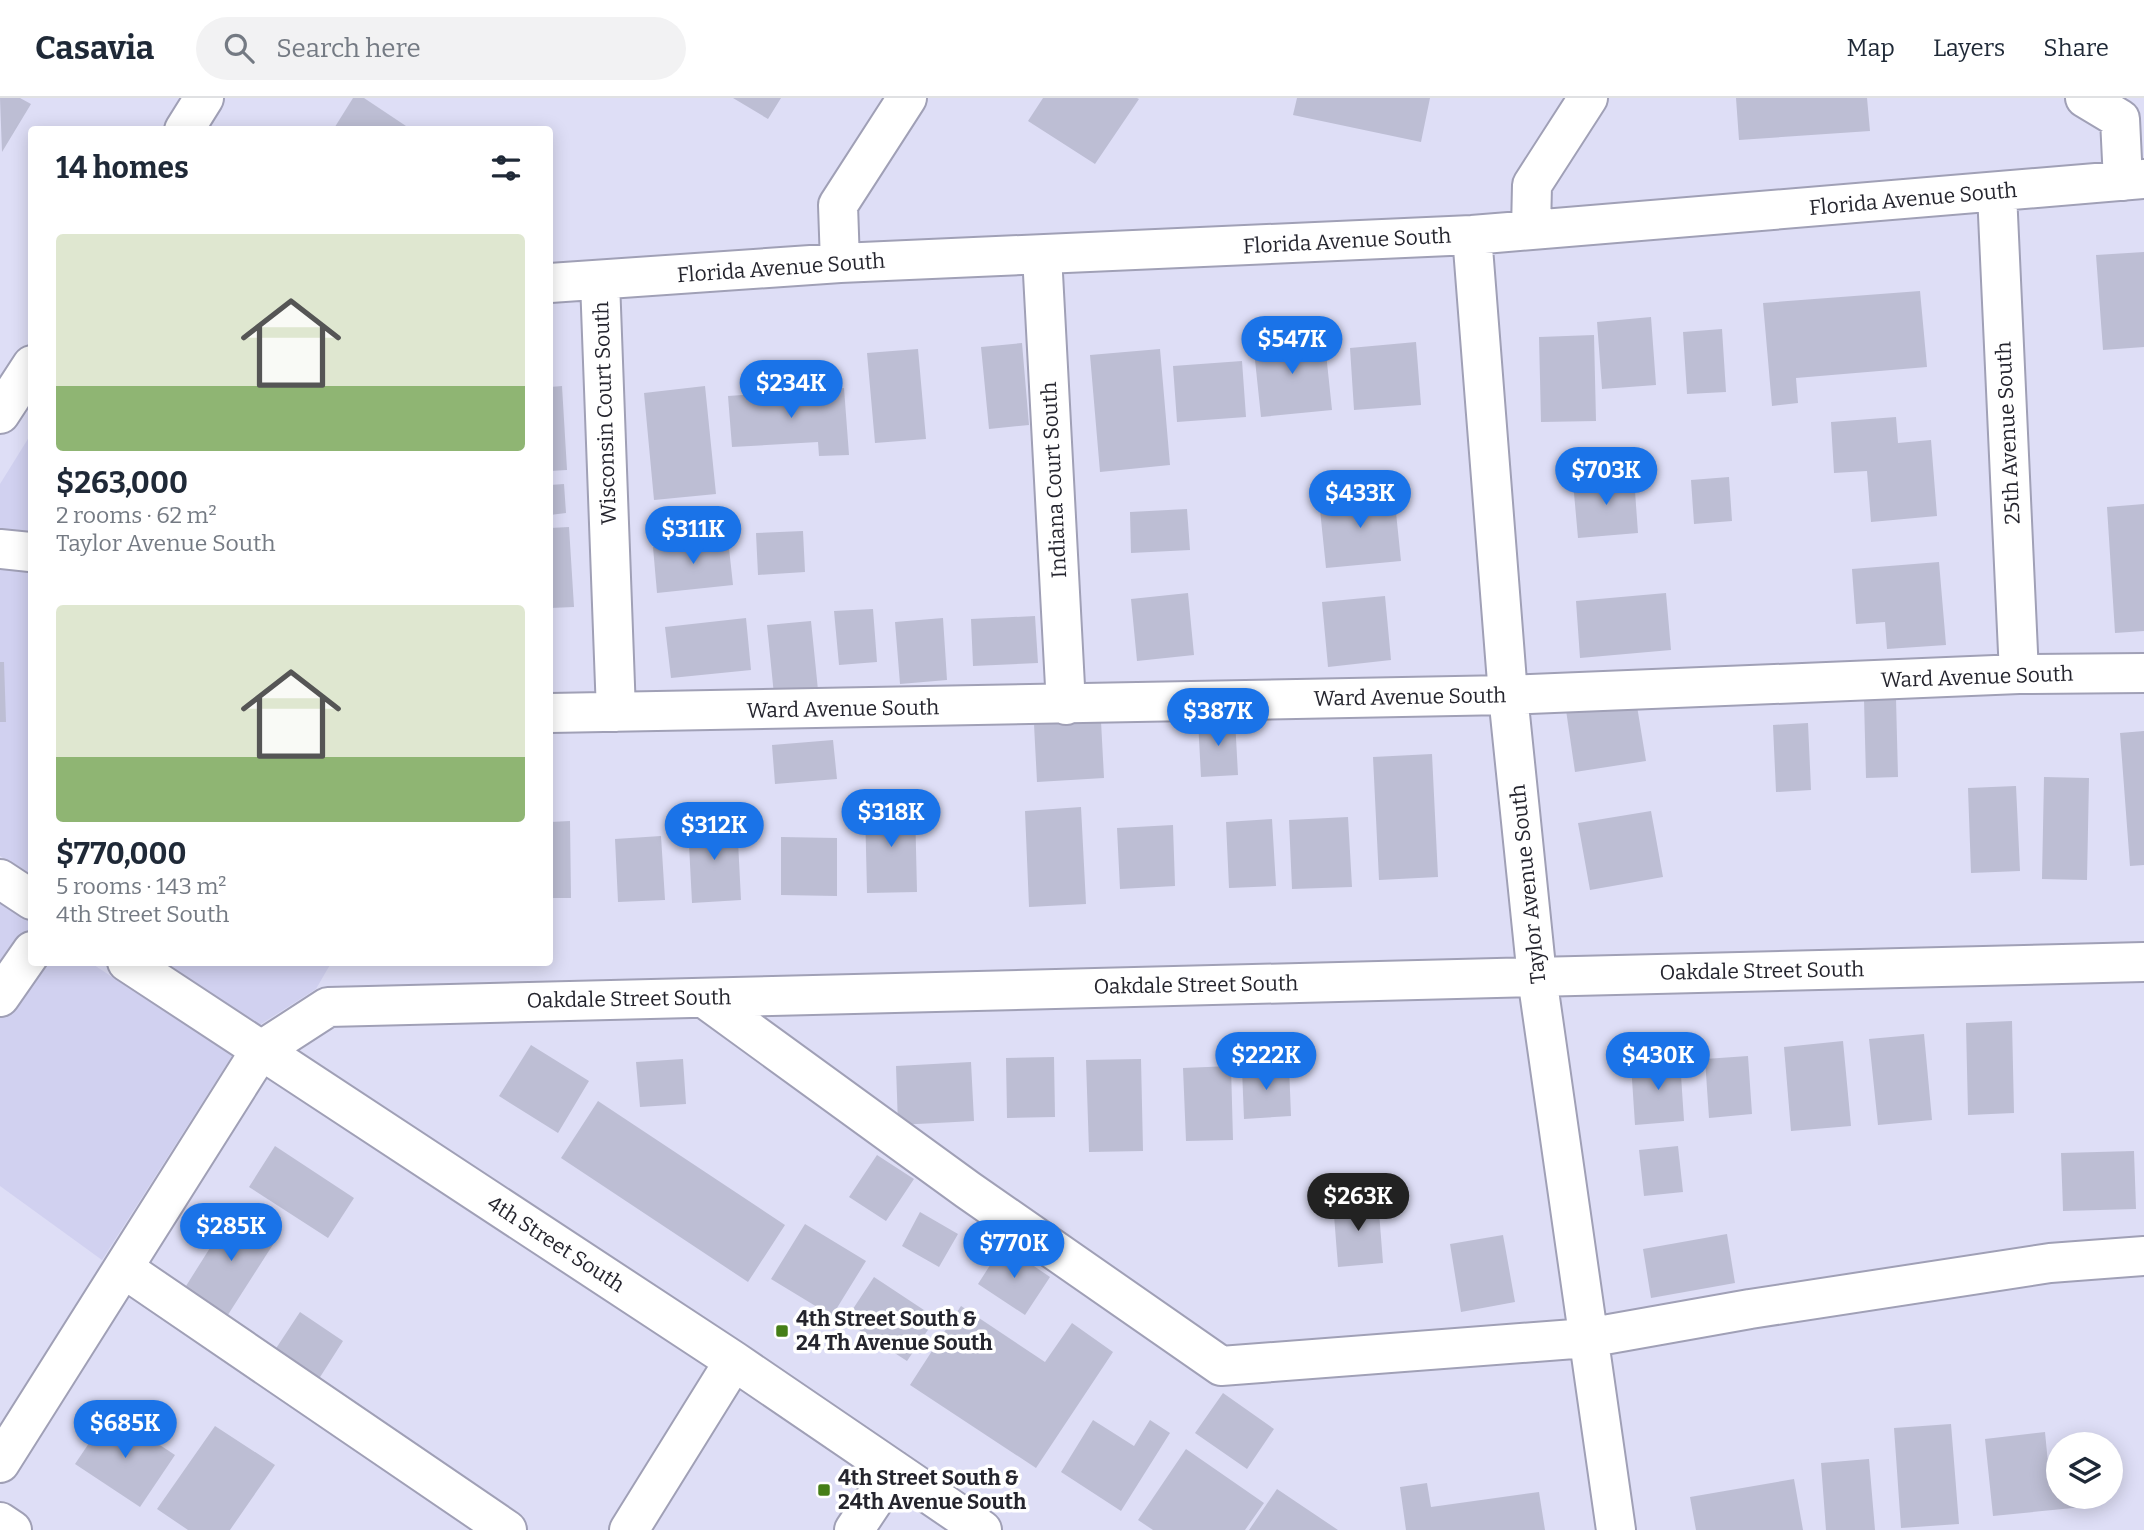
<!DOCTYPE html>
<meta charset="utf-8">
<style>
:root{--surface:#fff;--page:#f2f2f3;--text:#1f2937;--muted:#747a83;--line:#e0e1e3;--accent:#1a73e8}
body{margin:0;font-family:Bitter,serif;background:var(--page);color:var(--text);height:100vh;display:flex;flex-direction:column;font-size:26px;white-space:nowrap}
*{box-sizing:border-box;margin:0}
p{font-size:23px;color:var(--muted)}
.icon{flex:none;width:38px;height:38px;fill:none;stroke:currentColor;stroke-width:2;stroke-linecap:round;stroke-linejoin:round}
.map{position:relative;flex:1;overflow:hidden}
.side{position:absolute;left:28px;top:28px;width:525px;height:840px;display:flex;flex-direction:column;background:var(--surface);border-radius:7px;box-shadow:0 4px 18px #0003}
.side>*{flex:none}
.fabs{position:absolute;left:2046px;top:1334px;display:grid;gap:14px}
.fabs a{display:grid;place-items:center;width:77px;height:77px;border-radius:50%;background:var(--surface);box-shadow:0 4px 18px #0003;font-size:35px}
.price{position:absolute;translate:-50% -60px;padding:0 16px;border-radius:24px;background:var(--accent);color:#fff;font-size:23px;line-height:46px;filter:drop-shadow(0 2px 4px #0008)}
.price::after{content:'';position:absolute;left:50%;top:42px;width:21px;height:16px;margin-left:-10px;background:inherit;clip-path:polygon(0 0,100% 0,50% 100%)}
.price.on{background:#222;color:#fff}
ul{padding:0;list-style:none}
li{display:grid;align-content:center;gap:14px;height:371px;padding:0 28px}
li span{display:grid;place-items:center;height:217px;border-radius:7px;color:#555}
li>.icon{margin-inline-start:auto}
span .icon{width:126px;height:126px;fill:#fffc;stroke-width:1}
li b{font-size:30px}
h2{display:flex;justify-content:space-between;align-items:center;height:84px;padding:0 28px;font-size:30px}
header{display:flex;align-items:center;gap:42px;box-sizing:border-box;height:98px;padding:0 35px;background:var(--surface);border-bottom:2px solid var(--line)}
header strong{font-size:33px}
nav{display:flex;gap:38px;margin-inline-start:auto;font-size:24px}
.search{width:490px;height:63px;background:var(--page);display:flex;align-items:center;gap:18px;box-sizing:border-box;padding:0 24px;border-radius:38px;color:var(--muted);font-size:26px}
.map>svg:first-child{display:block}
.built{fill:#d1d1f0}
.building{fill:#bdbed4}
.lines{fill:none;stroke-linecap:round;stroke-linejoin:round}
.minor-casing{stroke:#a0a0b6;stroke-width:42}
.minor{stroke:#fff;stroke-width:38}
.poi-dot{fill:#457e17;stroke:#fff;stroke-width:2.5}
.labels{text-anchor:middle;stroke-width:7;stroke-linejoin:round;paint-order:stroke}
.street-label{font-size:21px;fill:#25252e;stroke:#fff}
.poi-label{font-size:21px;font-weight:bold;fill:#25252e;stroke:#fff;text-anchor:start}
</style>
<header>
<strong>Casavia</strong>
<div class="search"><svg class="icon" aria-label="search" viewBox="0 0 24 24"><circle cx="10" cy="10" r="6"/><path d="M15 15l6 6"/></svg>Search here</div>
<nav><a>Map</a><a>Layers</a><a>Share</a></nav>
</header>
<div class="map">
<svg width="2144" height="1432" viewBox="0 0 2144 1432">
<rect width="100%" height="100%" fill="#dedef6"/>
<path class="built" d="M31,336V779L0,758V386Z
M0,805L31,825L32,864L91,865L232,958L102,1162L0,1088Z
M162,865H331L316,891L258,928Z"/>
<path class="building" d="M0,0H20L31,6L2,54Z
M353,0H364L412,32H333Z
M733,0H781L768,21Z
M1043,0H1137L1139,1L1095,66L1028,23Z
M1297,0H1430L1421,44L1293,17Z
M1736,0H1867L1870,33L1739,42Z
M2144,154V249L2103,252L2096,157Z
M1920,193L1927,269L1796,280L1798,305L1772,308L1763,205Z
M1651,219L1656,287L1602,291L1597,224Z
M1722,231L1726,294L1687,296L1683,234Z
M1324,236L1332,312L1261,319L1253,243Z
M1594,237L1596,323L1541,324L1539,239Z
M1416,244L1421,307L1354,312L1350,250Z
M1022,245L1029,327L989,331L981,249Z
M918,251L926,341L875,345L867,255Z
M1160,251L1170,367L1100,374L1090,257Z
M1242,263L1246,319L1177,324L1173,268Z
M562,288L567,372L550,373V289Z
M705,288L716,396L654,402L644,295Z
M844,290L849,357L819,358L818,344L732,349L728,298Z
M1896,319L1898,345L1931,342L1937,418L1871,424L1867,373L1834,375L1831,324Z
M1634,379L1638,435L1578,440L1573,384Z
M1729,379L1732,423L1694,426L1691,382Z
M564,386L566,415L550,417V387Z
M1394,395L1401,463L1326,470L1319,402Z
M2144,406V533L2115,535L2107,409Z
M1187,411L1190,452L1131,455L1130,414Z
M569,429L574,509L550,510V430Z
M803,433L805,474L758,477L756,435Z
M728,441L733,487L657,495L653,449Z
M1939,464L1946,547L1887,551L1885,524L1856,526L1852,471Z
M1188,495L1194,557L1137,563L1131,501Z
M1666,495L1671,552L1580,560L1576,503Z
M1385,498L1391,562L1328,569L1322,504Z
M873,511L877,564L839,567L834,513Z
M1035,518L1038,565L973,568L971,521Z
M746,520L751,572L671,580L665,529Z
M943,520L947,582L900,586L895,524Z
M811,523L818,592L774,597L767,527Z
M0,564H4L6,624H0Z
M1896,600L1898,679L1866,680L1864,601Z
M1636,602L1646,663L1575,674L1566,612Z
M1235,621L1238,677L1201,679L1198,622Z
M1101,623L1104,680L1037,684L1034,626Z
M1808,625L1811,692L1776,694L1773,627Z
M2144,633V767L2130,768L2120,635Z
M833,642L837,681L775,686L772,647Z
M1432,656L1438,779L1379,782L1373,659Z
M2044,679L2089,680L2087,782L2042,781Z
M2016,688L2020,773L1971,775L1968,690Z
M915,708L917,794L867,795L865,709Z
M1081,709L1086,806L1029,809L1025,713Z
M1651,713L1663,779L1590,792L1578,725Z
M1348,719L1352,789L1292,791L1289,722Z
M1272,721L1276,788L1229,790L1226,724Z
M570,723L571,800H550V724Z
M737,724L741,802L692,805L688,727Z
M1173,727L1175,788L1120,791L1117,730Z
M661,738L665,802L618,804L615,741Z
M781,739L837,740V798L781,797Z
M2012,923L2014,1015L1968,1017L1966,925Z
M1924,936L1932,1022L1878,1027L1869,941Z
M1843,943L1851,1028L1791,1033L1784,949Z
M531,947L589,983L558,1035L499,998Z
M1748,958L1752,1016L1709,1020L1705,961Z
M1054,959L1055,1019L1007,1020L1006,960Z
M683,961L686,1006L640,1009L636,964Z
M1141,961L1143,1053L1089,1054L1086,962Z
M1680,962L1684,1023L1635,1027L1631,966Z
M971,964L974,1023L898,1027L896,968Z
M1231,968L1233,1042L1186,1043L1183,970Z
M1289,968L1291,1018L1244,1021L1242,971Z
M598,1003L785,1127L748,1184L561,1060Z
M275,1048L354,1100L328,1140L249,1089Z
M1678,1048L1683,1094L1644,1098L1639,1052Z
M2134,1053L2136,1111L2063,1113L2061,1055Z
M877,1057L914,1081L886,1123L849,1099Z
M1378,1101L1383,1165L1338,1169L1333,1104Z
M237,1107L281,1134L224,1223L181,1196Z
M920,1114L958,1136L939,1169L902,1148Z
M805,1126L866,1163L832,1218L771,1181Z
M1727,1136L1735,1185L1651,1200L1643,1151Z
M1503,1137L1515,1204L1461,1214L1450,1146Z
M1003,1147L1050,1179L1025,1217L978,1186Z
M874,1179L936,1220L907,1263L845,1223Z
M961,1208L1045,1264L1072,1225L1113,1254L1036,1370L910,1287Z
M300,1214L343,1243L315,1287L271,1258Z
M1223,1295L1274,1331L1247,1371L1195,1335Z
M110,1314L175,1357L140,1409L75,1366Z
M1093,1322L1134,1348L1150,1322L1170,1335L1121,1413L1061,1374Z
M1951,1326L1959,1426L1901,1430L1894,1330Z
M215,1328L275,1367L230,1432H188L157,1411Z
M2045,1334L2050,1386L2058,1385V1398H2082L2083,1409L1993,1418L1985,1341Z
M1186,1351L1264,1405L1245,1432H1153L1138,1422Z
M1869,1361L1875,1432H1826L1821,1365Z
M1794,1381L1803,1432H1696L1690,1399Z
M1427,1385L1431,1409L1539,1394L1545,1432H1406L1400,1389Z
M1277,1391L1338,1432H1249Z"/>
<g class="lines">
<defs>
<path id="minor" d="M2085,0L2120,21L2123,83
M184,32L204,0
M1997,95L2019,576
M1531,132L1532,87L1588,0
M1472,137L1508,597L1537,879L1616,1432
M1042,157L1066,607
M840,165L838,107L907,0
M600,183L616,614
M550,185L840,165L1472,137L2144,81
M0,316L32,267
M0,451L30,454
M550,615L1508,597L2019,576L2144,575
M0,781L32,802
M127,864L734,1263L982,1432
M0,899L32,853
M704,900L968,1092L1221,1268L1587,1240L1750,1211L2050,1165L2144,1158
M123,1170L507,1432
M0,1365L260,953L328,909L2144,864
M0,1424L12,1432
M629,1432L734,1263
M854,1432L894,1372"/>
</defs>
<use href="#minor" class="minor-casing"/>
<use href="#minor" class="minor"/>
</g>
<g class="poi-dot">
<rect x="775" y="1226" width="14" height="14" rx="3.5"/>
<rect x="817" y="1385" width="14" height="14" rx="3.5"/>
</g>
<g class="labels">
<g class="street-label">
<text transform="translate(1913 101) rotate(-5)" y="7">Florida Avenue South</text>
<text transform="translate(1347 143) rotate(-3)" y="7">Florida Avenue South</text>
<text transform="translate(781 170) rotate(-4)" y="7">Florida Avenue South</text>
<text transform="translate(605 315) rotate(-92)" y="7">Wisconsin Court South</text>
<text transform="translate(2008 335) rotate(-93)" y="7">25th Avenue South</text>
<text transform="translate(1054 382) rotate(-93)" y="7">Indiana Court South</text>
<text transform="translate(1977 579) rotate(-2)" y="7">Ward Avenue South</text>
<text transform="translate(1410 599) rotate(-1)" y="7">Ward Avenue South</text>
<text transform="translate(843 611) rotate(-1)" y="7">Ward Avenue South</text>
<text transform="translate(1528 786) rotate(-96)" y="7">Taylor Avenue South</text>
<text transform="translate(1762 873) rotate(-1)" y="7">Oakdale Street South</text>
<text transform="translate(1196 887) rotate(-1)" y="7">Oakdale Street South</text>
<text transform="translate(629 901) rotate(-1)" y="7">Oakdale Street South</text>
<text transform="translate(556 1146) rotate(33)" y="7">4th Street South</text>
</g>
<g class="poi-label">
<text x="796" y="1228">4th Street South &amp;<tspan x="796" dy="24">24 Th Avenue South</tspan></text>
<text x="838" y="1387">4th Street South &amp;<tspan x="838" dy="24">24th Avenue South</tspan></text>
</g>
</g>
</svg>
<div class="fabs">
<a><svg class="icon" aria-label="layers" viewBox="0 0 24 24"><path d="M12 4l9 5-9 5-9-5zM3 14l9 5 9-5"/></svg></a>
</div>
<b class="price" style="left:1292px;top:278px">$547K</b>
<b class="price" style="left:791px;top:322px">$234K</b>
<b class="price" style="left:1606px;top:409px">$703K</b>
<b class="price" style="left:1360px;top:432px">$433K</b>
<b class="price" style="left:693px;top:468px">$311K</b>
<b class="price" style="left:1218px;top:650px">$387K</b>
<b class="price" style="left:891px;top:751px">$318K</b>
<b class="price" style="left:714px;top:764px">$312K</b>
<b class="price" style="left:1266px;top:994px">$222K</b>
<b class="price" style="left:1658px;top:994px">$430K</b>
<b class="price on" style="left:1358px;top:1135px">$263K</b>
<b class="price" style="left:231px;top:1165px">$285K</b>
<b class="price" style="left:1014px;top:1182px">$770K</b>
<b class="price" style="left:125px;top:1362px">$685K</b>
<section class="side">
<h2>14 homes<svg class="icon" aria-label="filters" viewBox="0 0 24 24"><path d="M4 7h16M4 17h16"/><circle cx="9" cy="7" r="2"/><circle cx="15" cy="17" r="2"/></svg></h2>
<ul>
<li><span style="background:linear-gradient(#dfe7d0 70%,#8fb573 0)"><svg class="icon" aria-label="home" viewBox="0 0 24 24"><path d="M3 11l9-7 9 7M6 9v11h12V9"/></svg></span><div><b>$263,000</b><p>2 rooms · 62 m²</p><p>Taylor Avenue South</p></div></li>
<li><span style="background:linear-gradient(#dfe7d0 70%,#8fb573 0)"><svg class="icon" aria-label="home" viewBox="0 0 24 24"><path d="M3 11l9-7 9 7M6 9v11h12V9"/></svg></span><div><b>$770,000</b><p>5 rooms · 143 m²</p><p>4th Street South</p></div></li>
</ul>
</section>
</div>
